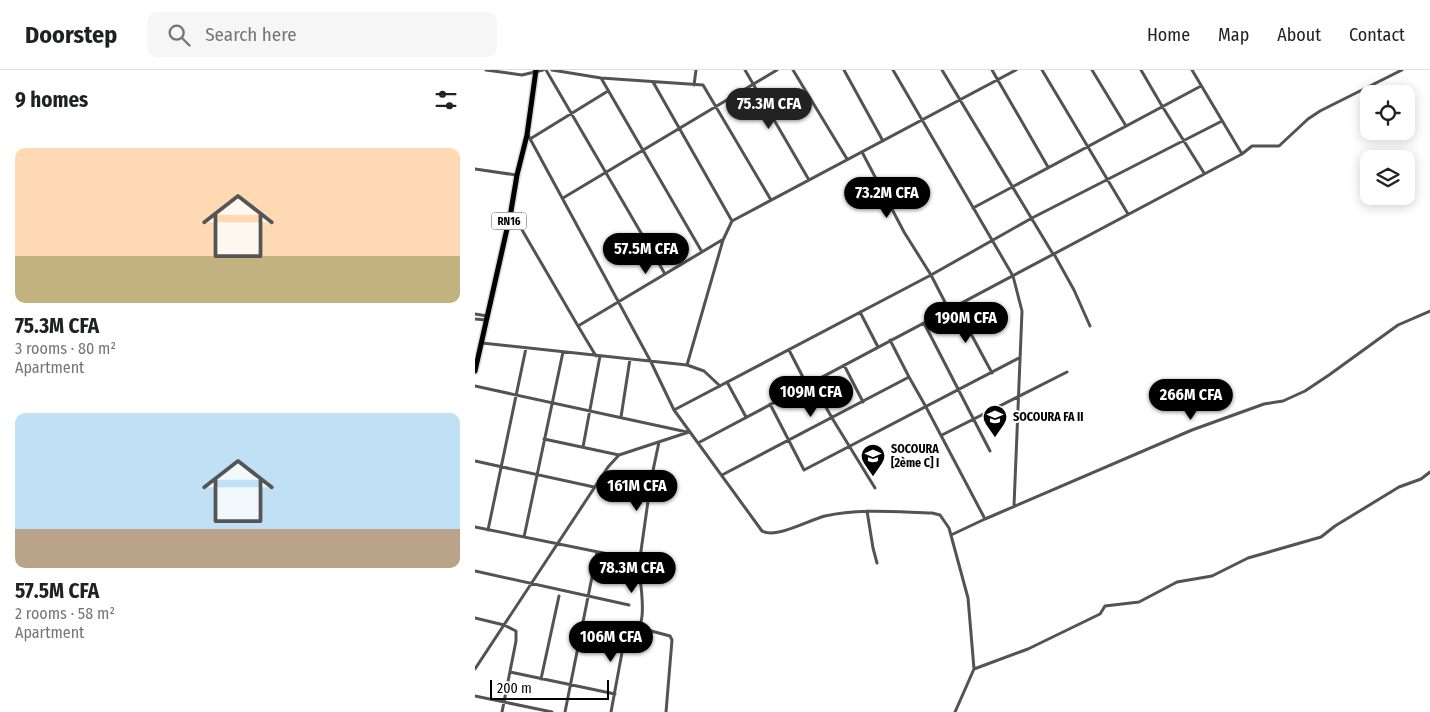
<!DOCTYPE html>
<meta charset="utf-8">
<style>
:root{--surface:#fff;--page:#f6f6f6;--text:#202124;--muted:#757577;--line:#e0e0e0;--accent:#000}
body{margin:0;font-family:"Fira Sans Condensed",sans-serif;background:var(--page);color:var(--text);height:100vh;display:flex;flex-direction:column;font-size:19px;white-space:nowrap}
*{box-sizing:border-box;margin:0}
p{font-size:16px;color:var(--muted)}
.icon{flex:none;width:28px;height:28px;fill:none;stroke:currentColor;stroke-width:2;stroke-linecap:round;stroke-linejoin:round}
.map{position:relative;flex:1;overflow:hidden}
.drawer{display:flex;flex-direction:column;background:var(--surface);width:475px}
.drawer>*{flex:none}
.fabs{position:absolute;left:885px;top:15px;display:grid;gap:10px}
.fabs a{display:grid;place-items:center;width:55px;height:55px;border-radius:10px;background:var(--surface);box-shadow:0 2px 12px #0003;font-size:25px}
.scale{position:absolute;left:15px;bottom:12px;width:119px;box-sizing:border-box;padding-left:5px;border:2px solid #000;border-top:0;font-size:14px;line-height:18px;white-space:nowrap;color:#000;-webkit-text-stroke:4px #fff;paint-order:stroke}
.price{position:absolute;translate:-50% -42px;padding:0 11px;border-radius:18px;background:var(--accent);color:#fff;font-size:16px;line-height:32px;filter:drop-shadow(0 1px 2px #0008)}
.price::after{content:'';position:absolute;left:50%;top:30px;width:15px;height:11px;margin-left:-8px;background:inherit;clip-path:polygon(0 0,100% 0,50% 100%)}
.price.selected{background:#222;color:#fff}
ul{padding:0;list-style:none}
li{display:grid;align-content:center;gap:10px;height:265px;padding:0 15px}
li span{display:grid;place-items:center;height:155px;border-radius:10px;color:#555}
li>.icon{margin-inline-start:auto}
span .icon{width:90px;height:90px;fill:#fffc;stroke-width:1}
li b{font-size:21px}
h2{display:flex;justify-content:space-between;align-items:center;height:60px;padding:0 15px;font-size:21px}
header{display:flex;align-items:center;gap:30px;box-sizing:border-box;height:70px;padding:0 25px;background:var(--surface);border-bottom:1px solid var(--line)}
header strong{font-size:24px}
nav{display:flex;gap:28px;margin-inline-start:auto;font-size:18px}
.search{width:350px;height:45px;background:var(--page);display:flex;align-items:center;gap:12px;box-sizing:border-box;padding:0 18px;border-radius:10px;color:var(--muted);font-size:19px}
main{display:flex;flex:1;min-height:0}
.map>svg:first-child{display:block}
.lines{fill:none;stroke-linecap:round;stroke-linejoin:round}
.primary-casing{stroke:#dbdbdb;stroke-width:8}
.minor{stroke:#535353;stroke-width:3}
.primary{stroke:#000;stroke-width:5}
.labels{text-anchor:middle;stroke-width:4;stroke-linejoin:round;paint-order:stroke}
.shield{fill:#fff;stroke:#4c4c4c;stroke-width:1}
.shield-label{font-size:11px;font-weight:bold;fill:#000}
.poi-label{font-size:12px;font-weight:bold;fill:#000;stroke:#fff;text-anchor:start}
</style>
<header>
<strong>Doorstep</strong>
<div class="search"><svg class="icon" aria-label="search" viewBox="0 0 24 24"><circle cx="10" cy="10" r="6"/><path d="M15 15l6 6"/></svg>Search here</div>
<nav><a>Home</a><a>Map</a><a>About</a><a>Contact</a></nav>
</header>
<main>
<section class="drawer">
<h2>9 homes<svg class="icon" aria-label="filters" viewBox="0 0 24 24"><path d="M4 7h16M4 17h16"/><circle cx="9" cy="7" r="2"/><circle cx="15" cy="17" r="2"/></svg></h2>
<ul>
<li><span style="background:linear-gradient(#ffd9b3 70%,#c2b280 0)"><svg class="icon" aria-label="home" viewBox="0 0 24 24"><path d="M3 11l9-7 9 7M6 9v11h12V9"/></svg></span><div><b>75.3M CFA</b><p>3 rooms · 80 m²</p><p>Apartment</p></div></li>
<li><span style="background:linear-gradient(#bfe0f5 75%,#b9a48a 0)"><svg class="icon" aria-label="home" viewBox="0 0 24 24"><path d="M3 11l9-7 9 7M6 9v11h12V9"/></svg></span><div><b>57.5M CFA</b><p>2 rooms · 58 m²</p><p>Apartment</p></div></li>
</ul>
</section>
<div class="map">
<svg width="955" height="642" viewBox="0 0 955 642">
<rect width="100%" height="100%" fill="#fff"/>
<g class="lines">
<defs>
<path id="primary" d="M0,301L36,141L42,105L52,65L61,0"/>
</defs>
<use href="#primary" class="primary-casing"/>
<path class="minor" d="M11,0L47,5L68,0
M71,0L190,204
M77,0L126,8L228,15L296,130
M270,0L334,110
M318,0L372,89
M369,0L408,71
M418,0L538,206L547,241L539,436
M467,0L578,184
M517,0L573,97
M567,0L653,144
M617,0L651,56
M666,0L687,36L729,103
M717,0L767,84
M126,8L227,182
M178,12L257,151
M219,15L221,0
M53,65L176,292L199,340L287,461C301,469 334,450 350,446C385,438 422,442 457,443L465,445L474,458L493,528L499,599L480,642
M55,69L133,21
M387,82L429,162L456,205L474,240
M0,99L41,105
M88,128L302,0
M498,138L726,16
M36,141L103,256L121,286
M579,184L599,220L615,256
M481,236L517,303
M385,242L403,277
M0,244L12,246
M0,249L11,250
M449,253L515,381
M103,256L247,170
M415,270L434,307L451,337L510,449
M7,273L212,295L229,301L245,316
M314,280L332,315
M212,295L248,170L257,151L541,0
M369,295L388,332
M252,312L271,347
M337,312L357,348L400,418
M0,316L212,362
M295,334L329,400L544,288
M199,340L456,205L557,148L747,51
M146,347L155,289
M467,365L592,302
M69,369L144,385
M223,373L767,84L777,76H804L833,49L845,41L927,0
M108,377L125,286
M0,391L119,417
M247,405L434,307
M392,441L398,478L402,493
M0,457L163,490L165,488L176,410L184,372
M13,460L51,278
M476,465L510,449L717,360L789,334L808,331L830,321L854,305L923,255L955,241
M49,467L88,282
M0,501L154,535
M0,548L29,555L41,561V571L27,642
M165,558L195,566L197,570L191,642
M105,569L148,577
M0,599L133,397L144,385L214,362
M499,599L553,579L625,544L630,536L664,532L702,512L737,506L773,488L846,467L860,456L924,417L946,409L955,402
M35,602L140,624
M66,609L84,526
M0,626L77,642
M90,642L122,482
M136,642L148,577C178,561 165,518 163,490"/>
<use href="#primary" class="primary"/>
</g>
<defs>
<symbol id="school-pin" viewBox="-11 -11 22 30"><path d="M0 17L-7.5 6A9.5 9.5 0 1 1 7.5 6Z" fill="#000" stroke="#fff"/><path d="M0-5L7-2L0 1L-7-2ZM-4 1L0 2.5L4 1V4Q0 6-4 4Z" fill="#fff"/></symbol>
</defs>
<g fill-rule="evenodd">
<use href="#school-pin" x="506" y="333" width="28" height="38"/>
<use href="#school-pin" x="384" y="372" width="28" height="38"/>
</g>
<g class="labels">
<rect class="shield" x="16.5" y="142.5" width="35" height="17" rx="4"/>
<g class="shield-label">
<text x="34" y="155">RN16</text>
</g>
<g class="poi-label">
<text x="538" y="351">SOCOURA FA II</text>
<text x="416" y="383">SOCOURA<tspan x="416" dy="14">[2ème C] I</tspan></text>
</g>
</g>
</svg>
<div class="fabs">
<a><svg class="icon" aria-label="locate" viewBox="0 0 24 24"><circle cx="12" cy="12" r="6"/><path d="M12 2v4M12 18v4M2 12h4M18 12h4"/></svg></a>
<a><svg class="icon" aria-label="layers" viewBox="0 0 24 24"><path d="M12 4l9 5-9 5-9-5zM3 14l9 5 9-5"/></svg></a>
</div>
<div class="scale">200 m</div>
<b class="price selected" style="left:294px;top:60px">75.3M CFA</b>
<b class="price" style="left:412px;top:149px">73.2M CFA</b>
<b class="price" style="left:171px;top:205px">57.5M CFA</b>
<b class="price" style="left:491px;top:274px">190M CFA</b>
<b class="price" style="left:336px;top:348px">109M CFA</b>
<b class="price" style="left:716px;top:351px">266M CFA</b>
<b class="price" style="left:162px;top:442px">161M CFA</b>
<b class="price" style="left:157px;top:524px">78.3M CFA</b>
<b class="price" style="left:136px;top:593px">106M CFA</b>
</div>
</main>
